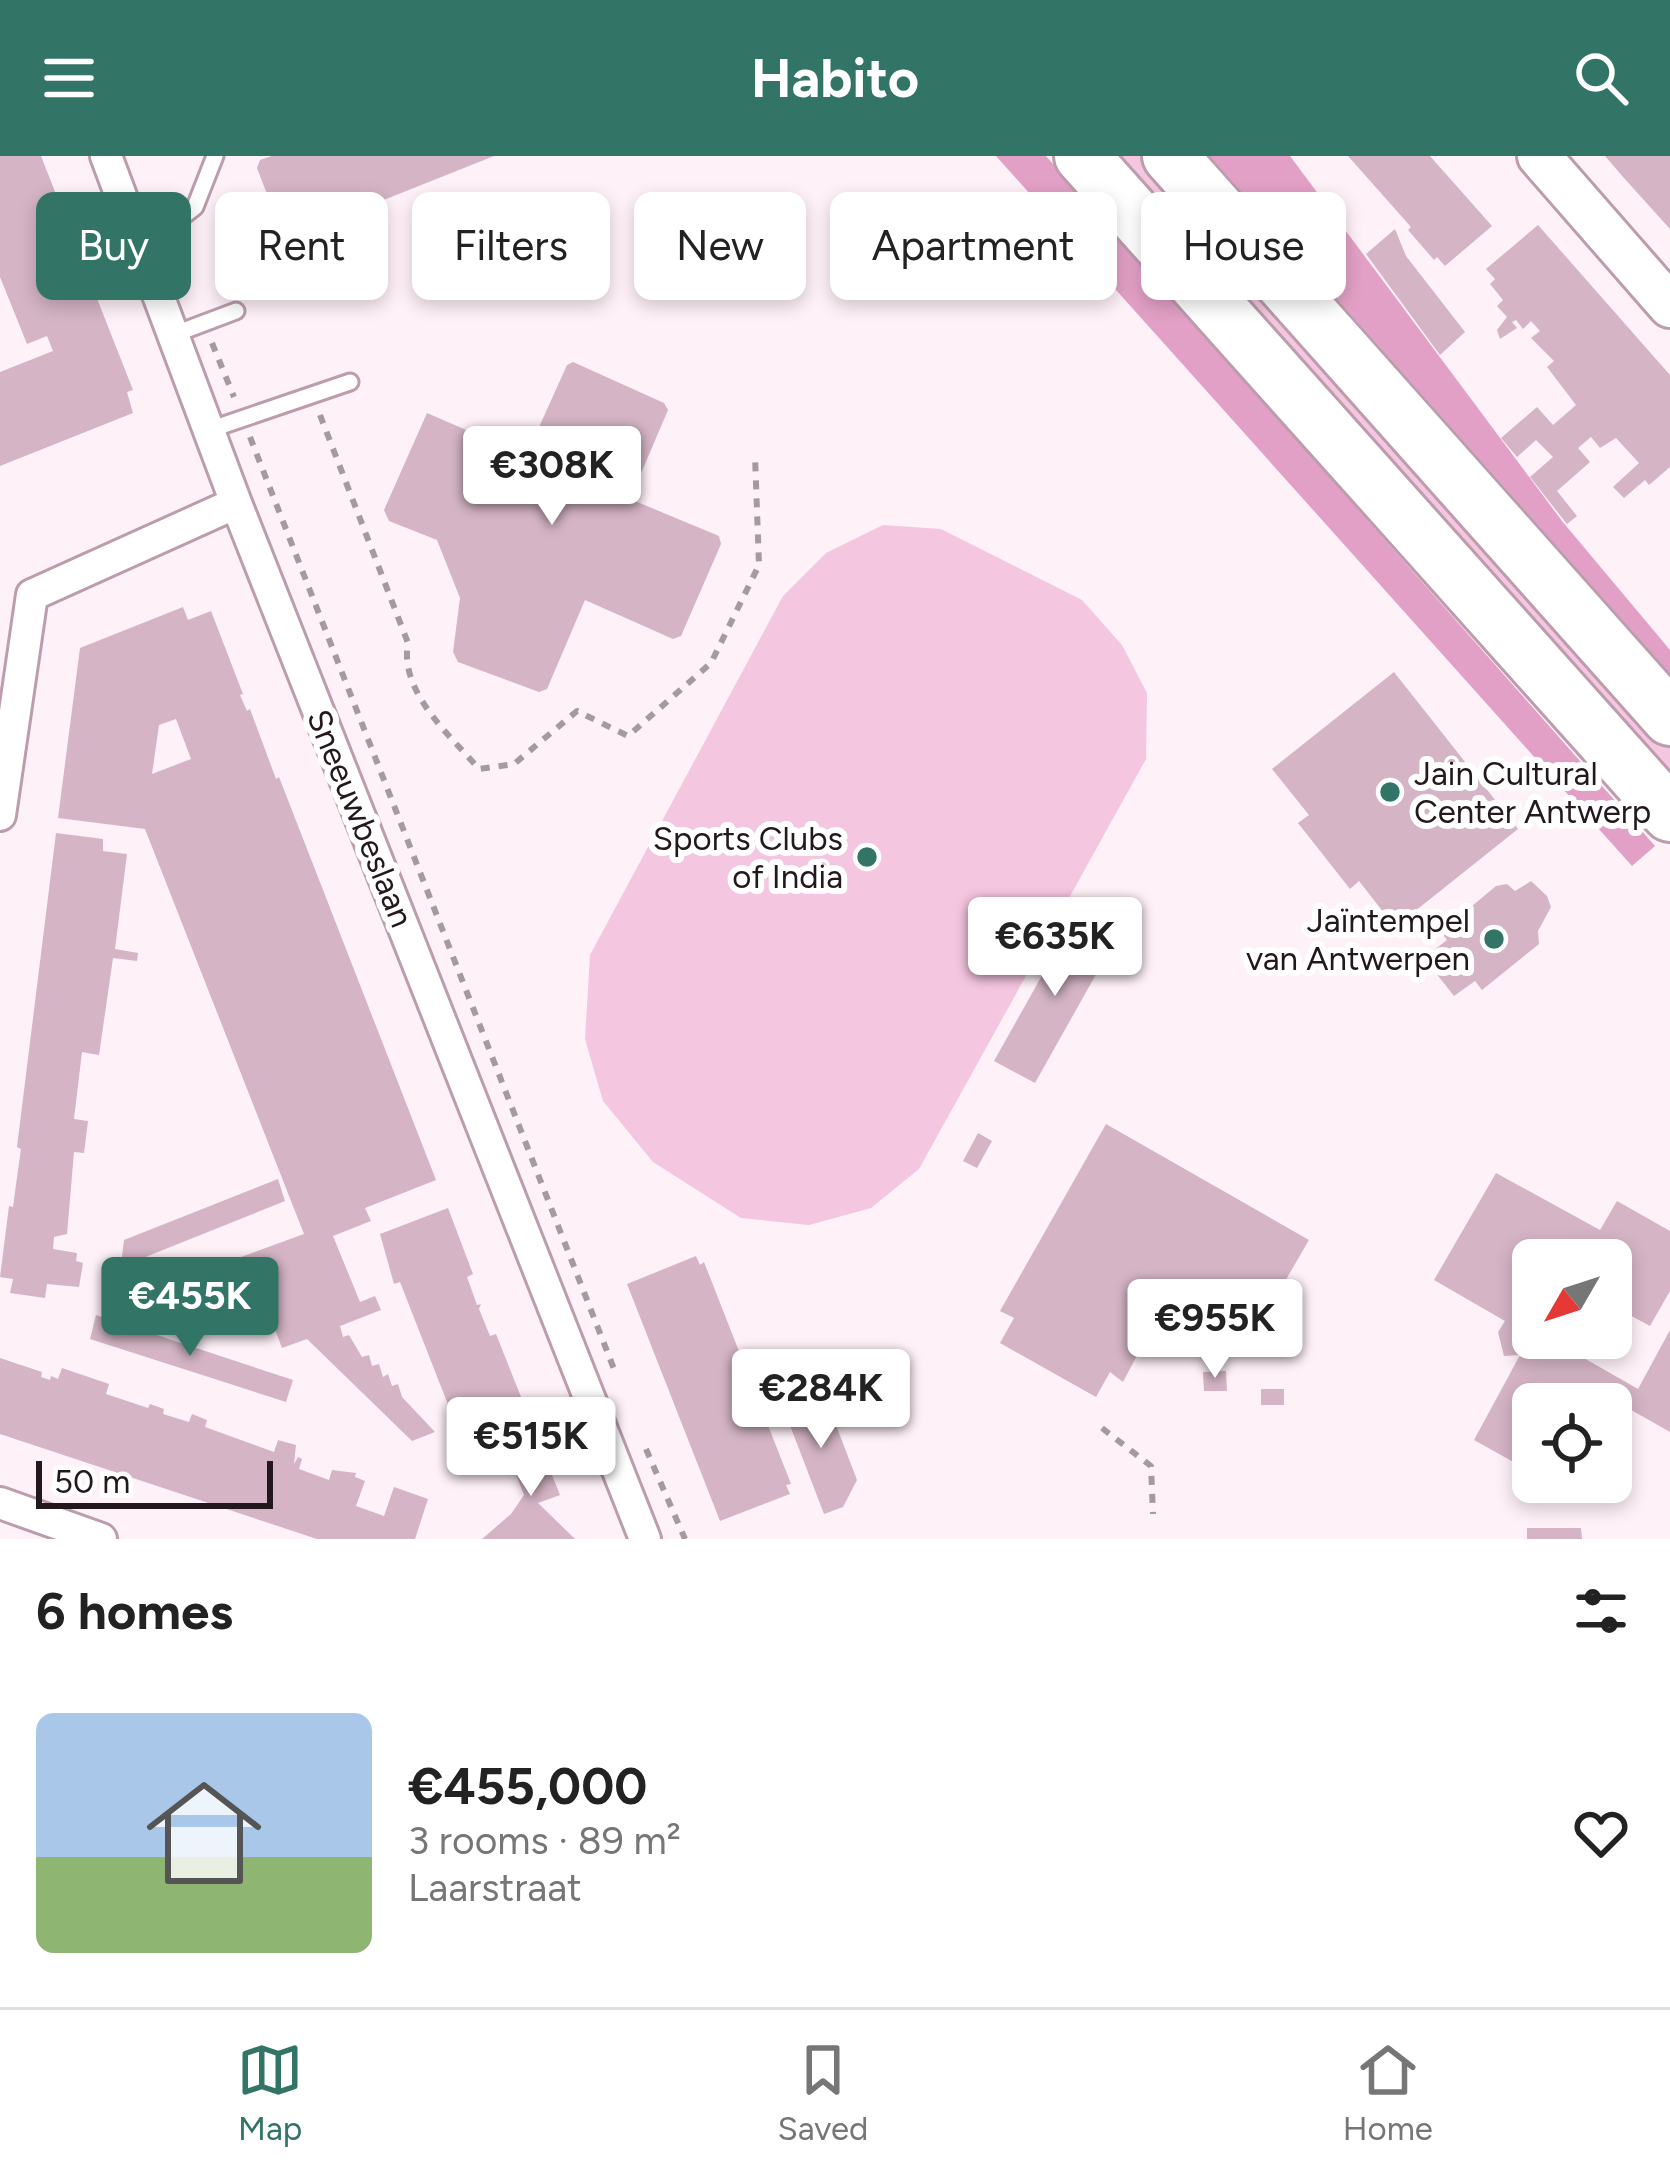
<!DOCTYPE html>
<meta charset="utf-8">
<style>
:root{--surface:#fff;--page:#f6f6f6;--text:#222;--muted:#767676;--line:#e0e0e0;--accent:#327567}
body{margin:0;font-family:Figtree,sans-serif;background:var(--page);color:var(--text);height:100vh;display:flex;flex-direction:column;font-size:45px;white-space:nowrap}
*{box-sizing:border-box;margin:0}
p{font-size:39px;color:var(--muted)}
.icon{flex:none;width:66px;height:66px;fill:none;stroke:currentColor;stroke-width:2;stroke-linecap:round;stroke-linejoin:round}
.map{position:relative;height:1383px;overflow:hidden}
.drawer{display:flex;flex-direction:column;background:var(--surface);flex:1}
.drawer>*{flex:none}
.top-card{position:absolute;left:36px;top:36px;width:1599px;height:108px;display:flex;gap:24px}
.needle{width:78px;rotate:231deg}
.tools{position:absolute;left:1512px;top:1083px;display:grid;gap:24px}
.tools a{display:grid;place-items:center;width:120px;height:120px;border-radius:18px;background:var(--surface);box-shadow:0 6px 18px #0003;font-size:60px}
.scale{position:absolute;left:36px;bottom:30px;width:237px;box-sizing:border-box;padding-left:12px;border:6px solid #23181e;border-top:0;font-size:33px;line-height:42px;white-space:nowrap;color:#23181e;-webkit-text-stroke:9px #fff;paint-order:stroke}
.price{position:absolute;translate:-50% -102px;padding:0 27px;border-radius:12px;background:#fff;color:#222;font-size:39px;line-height:78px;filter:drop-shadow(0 3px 6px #0008)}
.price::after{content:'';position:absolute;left:50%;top:72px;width:36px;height:27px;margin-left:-18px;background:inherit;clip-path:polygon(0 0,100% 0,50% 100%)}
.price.active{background:var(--accent);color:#fff}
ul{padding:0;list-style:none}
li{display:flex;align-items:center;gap:36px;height:300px;padding:0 36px}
li span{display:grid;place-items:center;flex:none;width:336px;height:240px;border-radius:18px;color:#555}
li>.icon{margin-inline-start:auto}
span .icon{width:144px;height:144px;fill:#fffc;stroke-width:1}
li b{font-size:51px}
h2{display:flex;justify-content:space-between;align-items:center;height:144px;padding:0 36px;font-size:51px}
.tag{padding:0 42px;border-radius:18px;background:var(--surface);box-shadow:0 6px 18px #0003;font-size:42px;line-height:108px}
.tag.active{background:var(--accent);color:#fff}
header{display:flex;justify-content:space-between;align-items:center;height:156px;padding:0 36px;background:var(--accent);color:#fff;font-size:54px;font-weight:700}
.tab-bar{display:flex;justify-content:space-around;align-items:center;height:168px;border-top:3px solid var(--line);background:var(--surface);font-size:33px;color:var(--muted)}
.tab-bar a{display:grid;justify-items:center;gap:6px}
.tab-bar .active{color:var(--accent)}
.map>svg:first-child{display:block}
.green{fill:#f5c6e0}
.forest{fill:#e3a0c6}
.building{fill:#d4b4c5;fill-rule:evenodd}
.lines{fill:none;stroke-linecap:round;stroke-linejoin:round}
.lane-casing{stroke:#bc9cad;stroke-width:21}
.street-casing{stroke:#bc9cad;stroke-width:36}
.secondary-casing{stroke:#bc9cad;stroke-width:48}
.highway-casing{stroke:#bc9cad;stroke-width:60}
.path{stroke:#a69aa1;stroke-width:6;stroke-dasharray:9 9;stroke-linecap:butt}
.lane{stroke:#fff;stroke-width:15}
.street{stroke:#fff;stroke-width:30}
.secondary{stroke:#fff;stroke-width:42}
.highway{stroke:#fff;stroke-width:54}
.poi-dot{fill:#327567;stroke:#fff;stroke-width:4.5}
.labels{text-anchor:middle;stroke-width:12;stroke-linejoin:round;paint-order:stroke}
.poi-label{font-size:33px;fill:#23181e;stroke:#fff;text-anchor:end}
.street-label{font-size:33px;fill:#23181e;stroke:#fff}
</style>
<header><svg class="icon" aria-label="menu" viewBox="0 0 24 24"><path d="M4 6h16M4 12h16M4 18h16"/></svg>Habito<svg class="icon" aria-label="search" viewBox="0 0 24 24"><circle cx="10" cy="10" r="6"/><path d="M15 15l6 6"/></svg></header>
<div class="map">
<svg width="1670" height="1383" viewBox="0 0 1670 1383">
<rect width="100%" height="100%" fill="#fef1f8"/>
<path class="green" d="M1108,0H1145L1670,588V627Z
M883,369L941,373L1082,444L1122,489L1147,537L1146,603L919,1013L871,1052L809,1069L741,1062L653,1006L603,945L585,883L590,799L783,440L826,397Z"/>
<path class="forest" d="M996,0H1046L1655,690L1632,710Z
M1210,0H1290L1562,365L1670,494V517Z"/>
<path class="building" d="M0,0H41L133,234L127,236L133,257L0,310V216L53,195L47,180L27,188L0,121Z
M272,0H494L291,81L282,77L257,12L260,4Z
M1348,0H1430L1492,70L1445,110L1437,101L1434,104L1408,74L1411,71Z
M1605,0H1670V73L1624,22Z
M1538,69L1670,219V311L1649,329L1645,324L1624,342L1613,331L1639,307L1616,282L1600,292L1591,281L1578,292L1590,306L1557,335L1577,360L1567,368L1530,321L1553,301L1536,284L1517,301L1501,282L1537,251L1553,269L1576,249L1547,211L1554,205L1531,182L1540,175L1531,165L1523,173L1516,164L1512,166L1517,172L1500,183L1497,174L1507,161L1497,150L1503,144L1490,128L1495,123L1486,113Z
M1395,73L1406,100L1465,176L1440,199L1366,98Z
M573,206L664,247L668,254L630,343L719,380L721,388L681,480L673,483L585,444L547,533L539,536L458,506L453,496L460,442L437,384L389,365L384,354L427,257L526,300L567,209Z
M183,451L188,464L211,455L243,538L240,539L247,555L250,553L276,623L279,621L436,1024L365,1052L371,1065L333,1080L360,1146L375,1140L381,1154L340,1170L343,1181L349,1179L362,1201L369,1199L372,1210L379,1208L383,1221L388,1218L392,1230L398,1228L402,1241L435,1276L412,1285L307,1183L282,1192L255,1121L171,1153L162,1130L304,1078L145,673L58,662L80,492ZM176,563L191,603L152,618L159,569Z
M1394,516L1518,673L1395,771L1359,725L1350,733L1298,667L1309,659L1272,613Z
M56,677L103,683V695L127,698L115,793L138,797L137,805L113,802L99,899L82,896L74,963L88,965L84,997L74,996L67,1078L54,1081L53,1093L77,1097L76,1105L83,1107L79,1131L47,1128L45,1142L10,1137L13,1123L0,1121L9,1050L13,1051L17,1021L21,993L17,991Z
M1531,725L1547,740L1551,751L1538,775L1539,788L1482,834L1475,825L1454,840L1424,802L1447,784L1441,776L1496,730L1507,728L1515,735Z
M1076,759L1117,781L1035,927L994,905Z
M1106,968L1309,1084L1242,1199L1161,1154L1123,1226L1110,1216L1096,1241L1000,1187L1014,1162L1000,1155Z
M978,977L992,985L977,1012L963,1005Z
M1496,1017L1600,1074L1617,1045L1670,1075V1135L1650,1170L1611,1149V1104H1533V1182H1549L1638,1233L1670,1174V1276L1603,1238L1598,1248H1533V1317L1474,1284L1520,1199L1504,1200L1498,1176L1505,1165L1434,1124Z
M278,1023L285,1045L143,1102L145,1107L135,1112L131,1137L118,1134L124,1084Z
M448,1052L473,1118L467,1121L477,1149L481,1148L479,1153L490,1180L496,1178L533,1271L467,1297L400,1126L394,1128L380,1078Z
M696,1100L700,1109L704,1106L791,1328L786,1329L790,1338L720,1365L627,1128Z
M96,1159L293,1224L286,1246L90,1183Z
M0,1202L42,1216L41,1221L50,1224L51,1220L58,1223L62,1212L109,1228L106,1238L148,1252L150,1248L164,1253L163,1258L189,1266L192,1258L207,1264L205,1271L274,1296L278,1284L296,1289L294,1308L298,1301L302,1303L299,1313L329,1324L332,1314L356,1317L355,1321L365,1325L356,1350L384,1360L394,1331L428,1343L415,1383H317L0,1278Z
M1226,1215L1227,1235H1204L1203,1216Z
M1261,1233H1284V1249H1261Z
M800,1238L831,1256L857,1324L843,1351L824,1358L781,1246Z
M538,1284L560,1339L538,1347L575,1383H482L511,1358L524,1339L507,1295Z
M1527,1372H1581L1582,1383H1527Z"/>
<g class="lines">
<defs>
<path id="lane" d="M141,93L195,51L215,0
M175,178L236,155
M209,274L350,226"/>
<path id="street" d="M106,0L236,347L645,1383
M0,659L32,439L236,347
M0,1347L101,1383"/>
<path id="secondary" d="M1539,0L1670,150"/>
<path id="highway" d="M1082,0L1670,658
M1170,0L1670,562"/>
</defs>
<use href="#lane" class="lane-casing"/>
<use href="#street" class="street-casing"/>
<use href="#secondary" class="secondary-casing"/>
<use href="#highway" class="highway-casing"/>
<path class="path" d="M212,187L234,241
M320,259L408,487C399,536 450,579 479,613L514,608L577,555L628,580L711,507L759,409L755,300
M250,281L614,1213
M1102,1272L1151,1310L1153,1358
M646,1293L685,1383"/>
<use href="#lane" class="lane"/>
<use href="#street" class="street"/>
<use href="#secondary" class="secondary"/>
<use href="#highway" class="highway"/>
</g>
<g class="poi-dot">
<circle cx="1390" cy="636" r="12"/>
<circle cx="867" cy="701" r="12"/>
<circle cx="1494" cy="783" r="12"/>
</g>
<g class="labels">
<g class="poi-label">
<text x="1414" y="629" text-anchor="start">Jain Cultural<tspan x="1414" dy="38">Center Antwerp</tspan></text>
<text x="843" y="694">Sports Clubs<tspan x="843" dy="38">of India</tspan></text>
<text x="1470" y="776">Jaïntempel<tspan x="1470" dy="38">van Antwerpen</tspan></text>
</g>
<g class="street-label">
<text transform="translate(361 662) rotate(68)" y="12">Sneeuwbeslaan</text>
</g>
</g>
</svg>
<div class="tools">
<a><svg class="needle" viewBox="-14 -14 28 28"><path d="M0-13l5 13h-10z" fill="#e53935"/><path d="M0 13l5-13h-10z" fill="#767676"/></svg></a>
<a><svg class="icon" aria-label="locate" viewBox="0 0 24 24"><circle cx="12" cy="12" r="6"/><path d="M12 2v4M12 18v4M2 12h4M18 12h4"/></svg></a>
</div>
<div class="scale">50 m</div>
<b class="price" style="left:552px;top:372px">€308K</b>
<b class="price" style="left:1055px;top:843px">€635K</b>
<b class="price active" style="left:190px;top:1203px">€455K</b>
<b class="price" style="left:1215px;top:1225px">€955K</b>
<b class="price" style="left:821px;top:1295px">€284K</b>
<b class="price" style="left:531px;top:1343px">€515K</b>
<div class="top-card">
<a class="tag active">Buy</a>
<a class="tag">Rent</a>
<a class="tag">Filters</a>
<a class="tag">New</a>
<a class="tag">Apartment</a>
<a class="tag">House</a>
</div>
</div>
<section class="drawer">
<h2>6 homes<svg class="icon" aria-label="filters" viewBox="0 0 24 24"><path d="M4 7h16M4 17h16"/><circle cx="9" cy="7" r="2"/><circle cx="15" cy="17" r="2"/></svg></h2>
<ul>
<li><span style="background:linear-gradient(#a9c7e8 60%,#8fb573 0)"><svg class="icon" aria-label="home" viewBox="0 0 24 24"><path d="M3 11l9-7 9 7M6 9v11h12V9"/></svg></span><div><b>€455,000</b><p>3 rooms · 89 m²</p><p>Laarstraat</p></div><svg class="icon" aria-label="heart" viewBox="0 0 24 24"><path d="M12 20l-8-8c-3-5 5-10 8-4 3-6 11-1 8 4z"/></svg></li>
</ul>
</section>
<nav class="tab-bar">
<a class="active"><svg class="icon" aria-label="map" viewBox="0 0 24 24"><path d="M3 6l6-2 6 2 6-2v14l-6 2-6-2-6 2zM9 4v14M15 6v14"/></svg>Map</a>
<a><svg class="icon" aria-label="saved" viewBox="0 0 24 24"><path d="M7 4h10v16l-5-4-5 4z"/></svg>Saved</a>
<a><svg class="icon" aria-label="home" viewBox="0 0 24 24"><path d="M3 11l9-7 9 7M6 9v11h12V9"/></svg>Home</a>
</nav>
